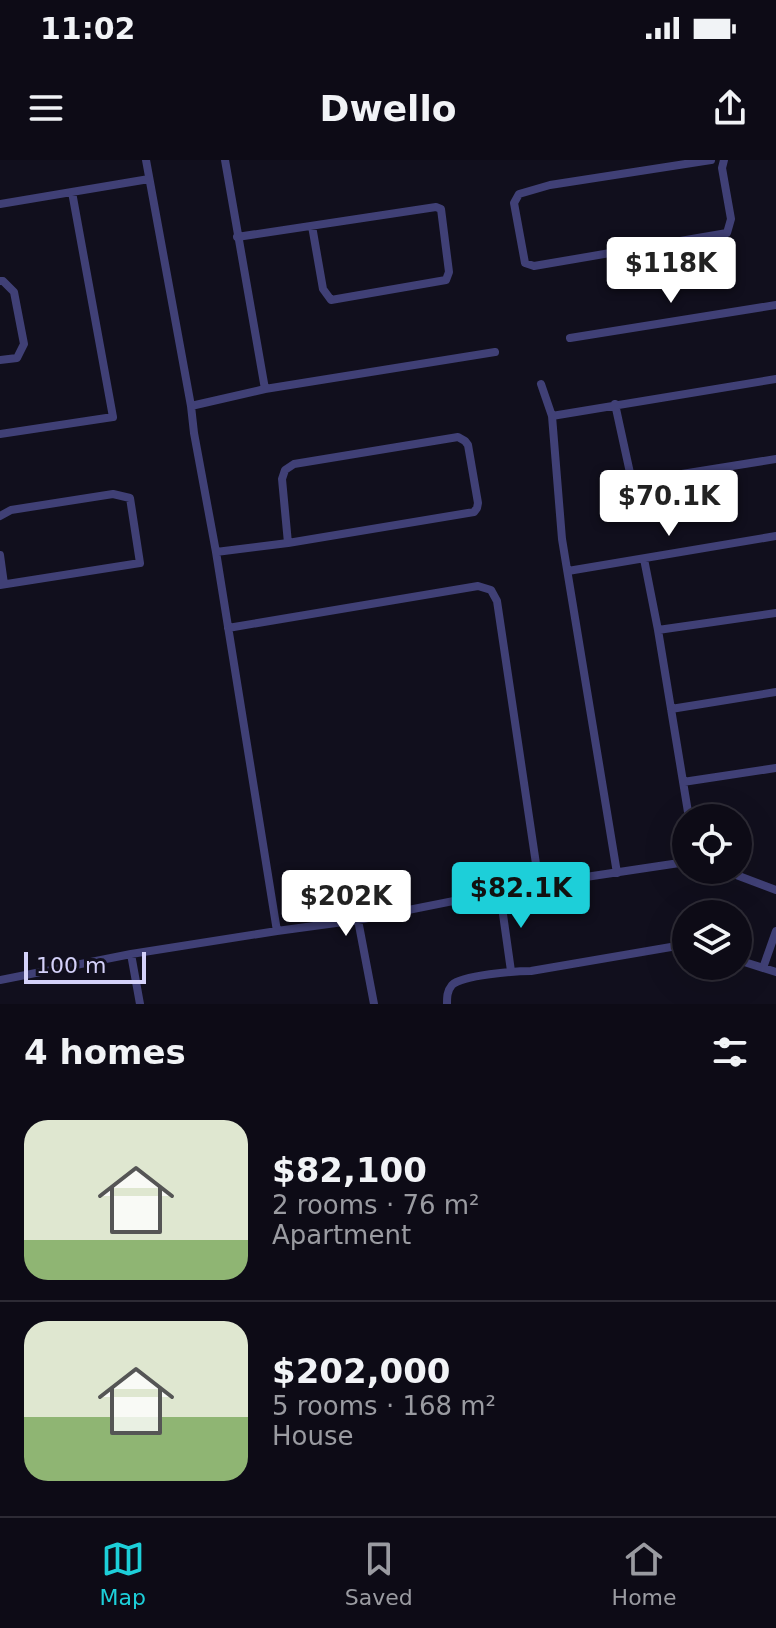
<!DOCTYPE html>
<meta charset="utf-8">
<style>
:root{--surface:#0d0b16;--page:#1b1923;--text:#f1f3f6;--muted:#9a9ba1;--line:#2d2b35;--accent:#1dcfd9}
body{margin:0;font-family:"DejaVu Sans",sans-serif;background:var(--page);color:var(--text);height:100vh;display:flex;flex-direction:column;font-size:30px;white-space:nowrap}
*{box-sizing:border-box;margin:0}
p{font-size:26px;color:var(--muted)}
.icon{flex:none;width:44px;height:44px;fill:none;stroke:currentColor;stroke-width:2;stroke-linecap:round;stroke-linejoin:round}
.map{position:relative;height:844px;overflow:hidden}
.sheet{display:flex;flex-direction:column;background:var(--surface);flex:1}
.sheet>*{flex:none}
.tools{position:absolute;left:672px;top:644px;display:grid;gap:16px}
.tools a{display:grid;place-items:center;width:80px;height:80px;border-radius:50%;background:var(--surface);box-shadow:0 8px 32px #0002,0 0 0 2px var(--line);font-size:40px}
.scale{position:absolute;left:24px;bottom:20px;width:122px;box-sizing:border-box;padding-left:8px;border:4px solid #d4d1f9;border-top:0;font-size:22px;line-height:28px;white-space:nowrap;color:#d4d1f9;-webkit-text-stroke:6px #110f1d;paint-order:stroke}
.price{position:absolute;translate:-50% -68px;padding:0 18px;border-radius:8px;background:#fff;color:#222;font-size:26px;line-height:52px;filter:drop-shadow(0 2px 4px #0008)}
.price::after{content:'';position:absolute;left:50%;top:48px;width:24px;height:18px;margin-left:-12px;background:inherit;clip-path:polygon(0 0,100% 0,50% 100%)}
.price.selected{background:var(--accent);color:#111}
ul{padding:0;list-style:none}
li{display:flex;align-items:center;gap:24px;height:200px;padding:0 24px}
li+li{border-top:2px solid var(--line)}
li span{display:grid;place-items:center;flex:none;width:224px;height:160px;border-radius:24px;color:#555}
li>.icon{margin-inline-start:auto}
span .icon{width:96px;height:96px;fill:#fffc;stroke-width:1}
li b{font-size:34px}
h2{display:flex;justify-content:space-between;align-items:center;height:96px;padding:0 24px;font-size:34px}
.status{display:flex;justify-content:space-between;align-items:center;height:56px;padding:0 40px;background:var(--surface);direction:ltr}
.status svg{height:22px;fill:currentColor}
header{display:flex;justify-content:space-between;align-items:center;height:104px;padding:0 24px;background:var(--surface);font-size:36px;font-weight:700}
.menu{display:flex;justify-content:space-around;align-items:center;height:112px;border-top:2px solid var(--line);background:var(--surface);font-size:22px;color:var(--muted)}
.menu a{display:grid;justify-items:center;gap:4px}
.menu .selected{color:var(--accent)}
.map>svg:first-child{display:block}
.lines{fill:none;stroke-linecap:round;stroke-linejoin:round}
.minor{stroke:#404076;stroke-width:8}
</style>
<div class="status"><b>11:02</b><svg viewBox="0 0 49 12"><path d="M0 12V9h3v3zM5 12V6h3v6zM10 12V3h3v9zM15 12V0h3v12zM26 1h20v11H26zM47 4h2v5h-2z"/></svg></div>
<header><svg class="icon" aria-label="menu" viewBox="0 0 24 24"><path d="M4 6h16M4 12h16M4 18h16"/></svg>Dwello<svg class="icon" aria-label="share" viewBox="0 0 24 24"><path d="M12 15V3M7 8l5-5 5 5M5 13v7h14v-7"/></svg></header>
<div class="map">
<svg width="776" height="844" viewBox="0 0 776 844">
<rect width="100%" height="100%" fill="#110f1d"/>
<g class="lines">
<path class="minor" d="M146,0L191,246L194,273L216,392L277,771
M225,0L265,229
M711,0L550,25L519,34L514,43L525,103L534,106L727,73L731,59L722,8L724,0
M0,44L149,19
M237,77L436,47L441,49L449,112L446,120L331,140L323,129L312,66
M0,121H3L14,132L24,184L17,198L0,200
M570,178L776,145
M541,224L552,256L562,379L617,713
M615,244L632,322L776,299
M191,246L265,229L495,192
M552,256L776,219
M0,274L113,257L72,32
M0,356L11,350L113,334L130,338L140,403L0,425
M216,392L288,383L474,352L477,348L478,343L468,285L465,281L458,277L294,304L285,310L282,319L288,383
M0,395L4,424
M644,399L658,470L689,658
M568,411L776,376
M228,468L478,426L491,430L497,441L539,724
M658,470L776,453
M671,549L776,532
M683,622L776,608
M723,710L776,730
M500,733L511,811
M358,760L374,844
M131,794L140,844
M738,800L776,812
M763,808L776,771
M0,820L131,794L277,771L358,760L539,724L686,702
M447,844C447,837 447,831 452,825C462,815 516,811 531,811L671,787L686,786"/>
</g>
</svg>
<div class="tools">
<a><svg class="icon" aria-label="locate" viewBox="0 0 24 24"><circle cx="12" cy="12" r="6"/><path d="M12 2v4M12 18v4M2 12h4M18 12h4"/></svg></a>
<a><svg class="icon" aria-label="layers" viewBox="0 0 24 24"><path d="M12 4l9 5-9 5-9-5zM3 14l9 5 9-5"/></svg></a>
</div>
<div class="scale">100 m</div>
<b class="price" style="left:671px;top:145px">$118K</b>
<b class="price" style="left:669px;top:378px">$70.1K</b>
<b class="price selected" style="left:521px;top:770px">$82.1K</b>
<b class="price" style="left:346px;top:778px">$202K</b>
</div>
<section class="sheet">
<h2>4 homes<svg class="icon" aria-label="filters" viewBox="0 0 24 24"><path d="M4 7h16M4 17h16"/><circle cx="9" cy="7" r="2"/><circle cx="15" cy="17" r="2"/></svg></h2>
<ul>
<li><span style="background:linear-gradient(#dfe7d0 75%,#8fb573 0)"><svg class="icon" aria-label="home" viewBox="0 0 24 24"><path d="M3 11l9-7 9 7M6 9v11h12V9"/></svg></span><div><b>$82,100</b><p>2 rooms · 76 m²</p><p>Apartment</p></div></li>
<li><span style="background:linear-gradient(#dfe7d0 60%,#8fb573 0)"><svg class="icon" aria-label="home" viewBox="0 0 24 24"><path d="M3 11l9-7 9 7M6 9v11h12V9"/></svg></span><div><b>$202,000</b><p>5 rooms · 168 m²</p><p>House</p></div></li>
</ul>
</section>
<nav class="menu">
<a class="selected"><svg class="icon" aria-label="map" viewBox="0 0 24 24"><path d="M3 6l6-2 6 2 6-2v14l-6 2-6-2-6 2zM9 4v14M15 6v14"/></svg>Map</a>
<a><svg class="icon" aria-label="saved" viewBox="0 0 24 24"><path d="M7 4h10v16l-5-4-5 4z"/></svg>Saved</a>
<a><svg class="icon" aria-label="home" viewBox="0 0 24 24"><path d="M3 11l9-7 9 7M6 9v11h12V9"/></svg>Home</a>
</nav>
